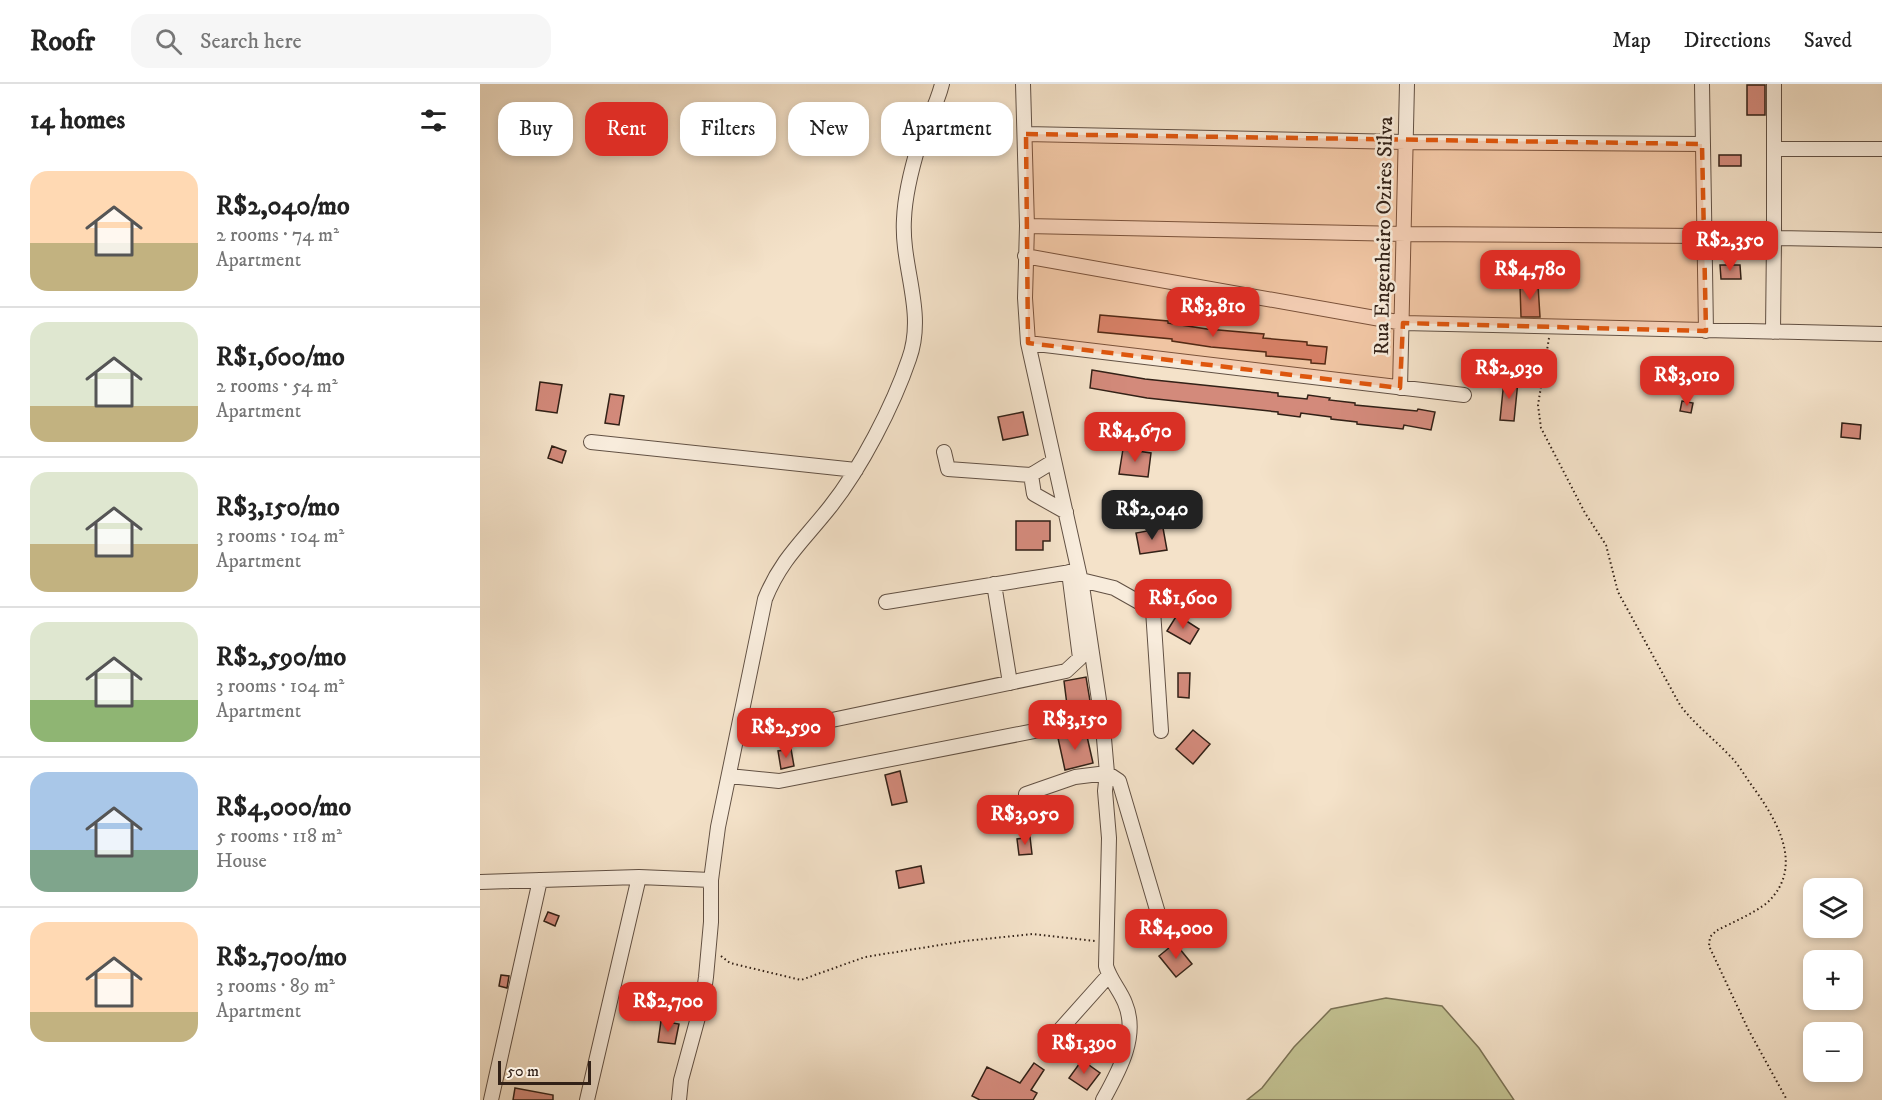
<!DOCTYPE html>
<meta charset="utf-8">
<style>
:root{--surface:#fff;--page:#f6f6f6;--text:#222;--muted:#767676;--line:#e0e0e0;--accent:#d93025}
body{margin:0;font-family:"IM FELL DW Pica",serif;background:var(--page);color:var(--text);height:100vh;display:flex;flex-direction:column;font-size:22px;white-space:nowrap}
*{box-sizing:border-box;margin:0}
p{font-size:20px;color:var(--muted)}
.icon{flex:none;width:33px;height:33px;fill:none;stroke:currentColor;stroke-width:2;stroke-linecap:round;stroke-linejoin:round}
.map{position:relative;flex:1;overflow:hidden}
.side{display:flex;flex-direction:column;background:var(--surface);width:480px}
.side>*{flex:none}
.top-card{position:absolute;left:18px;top:18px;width:570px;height:54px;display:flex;gap:12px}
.tools{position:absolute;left:1323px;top:794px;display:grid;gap:12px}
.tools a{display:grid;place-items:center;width:60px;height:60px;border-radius:12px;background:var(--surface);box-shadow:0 3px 9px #0003;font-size:30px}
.scale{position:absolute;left:18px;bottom:15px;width:93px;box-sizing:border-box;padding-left:6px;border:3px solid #322117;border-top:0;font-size:16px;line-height:21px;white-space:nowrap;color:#322117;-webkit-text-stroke:4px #f8ecdc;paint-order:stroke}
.price{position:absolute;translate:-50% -51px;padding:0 14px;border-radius:12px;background:var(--accent);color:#fff;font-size:20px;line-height:39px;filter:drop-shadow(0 2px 3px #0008)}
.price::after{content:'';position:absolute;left:50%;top:36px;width:18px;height:14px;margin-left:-9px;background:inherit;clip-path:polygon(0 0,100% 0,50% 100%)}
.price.selected{background:#222;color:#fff}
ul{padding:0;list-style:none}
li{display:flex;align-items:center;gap:18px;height:150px;padding:0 30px}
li+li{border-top:2px solid var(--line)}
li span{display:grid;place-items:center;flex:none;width:168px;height:120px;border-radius:18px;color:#555}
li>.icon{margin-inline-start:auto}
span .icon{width:72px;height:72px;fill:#fffc;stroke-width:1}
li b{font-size:26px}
h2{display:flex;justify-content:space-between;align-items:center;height:72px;padding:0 30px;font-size:26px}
.tag{padding:0 21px;border-radius:18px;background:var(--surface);box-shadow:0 3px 9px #0003;font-size:21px;line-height:54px}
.tag.selected{background:var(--accent);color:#fff}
header{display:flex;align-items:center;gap:36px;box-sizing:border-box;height:84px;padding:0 30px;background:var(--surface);border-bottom:2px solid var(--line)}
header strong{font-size:28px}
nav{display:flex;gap:33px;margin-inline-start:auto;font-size:21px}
.search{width:420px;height:54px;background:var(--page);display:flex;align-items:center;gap:15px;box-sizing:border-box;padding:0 21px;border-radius:18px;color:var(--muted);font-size:22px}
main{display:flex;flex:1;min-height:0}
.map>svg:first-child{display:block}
.green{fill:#c2c191;stroke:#7a7154;stroke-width:1.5}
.building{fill:#d38a7b;stroke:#322117;stroke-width:1.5}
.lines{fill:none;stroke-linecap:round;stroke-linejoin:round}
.minor-casing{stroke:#625144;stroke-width:16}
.path{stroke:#322117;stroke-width:2;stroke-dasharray:1.5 3;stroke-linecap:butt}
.minor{stroke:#f8ecdc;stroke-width:14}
.marked{fill:#df560d;fill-opacity:0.2;stroke:#df560d;stroke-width:4.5;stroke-dasharray:12 8;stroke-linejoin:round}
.labels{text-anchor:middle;stroke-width:5;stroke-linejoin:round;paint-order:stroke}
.street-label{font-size:21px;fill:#322117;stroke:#f8ecdc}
</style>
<header>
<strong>Roofr</strong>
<div class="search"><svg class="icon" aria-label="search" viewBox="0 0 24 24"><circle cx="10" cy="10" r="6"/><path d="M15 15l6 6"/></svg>Search here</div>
<nav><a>Map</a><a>Directions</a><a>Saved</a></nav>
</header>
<main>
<section class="side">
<h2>14 homes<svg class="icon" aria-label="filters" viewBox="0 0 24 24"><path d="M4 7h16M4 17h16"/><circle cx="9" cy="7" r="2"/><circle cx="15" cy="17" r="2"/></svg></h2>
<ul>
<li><span style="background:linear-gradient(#ffd9b3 60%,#c2b280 0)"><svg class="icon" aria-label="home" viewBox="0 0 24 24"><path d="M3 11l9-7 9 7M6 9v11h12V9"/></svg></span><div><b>R$2,040/mo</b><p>2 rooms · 74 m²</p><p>Apartment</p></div></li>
<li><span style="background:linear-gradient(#dfe7d0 70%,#c2b280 0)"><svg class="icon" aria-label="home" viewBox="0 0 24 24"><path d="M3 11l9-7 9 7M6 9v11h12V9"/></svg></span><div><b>R$1,600/mo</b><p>2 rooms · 54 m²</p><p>Apartment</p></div></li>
<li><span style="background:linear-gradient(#dfe7d0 60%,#c2b280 0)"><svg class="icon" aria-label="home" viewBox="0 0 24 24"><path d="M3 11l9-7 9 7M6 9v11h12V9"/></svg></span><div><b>R$3,150/mo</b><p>3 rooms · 104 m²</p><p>Apartment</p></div></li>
<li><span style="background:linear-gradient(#dfe7d0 65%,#8fb573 0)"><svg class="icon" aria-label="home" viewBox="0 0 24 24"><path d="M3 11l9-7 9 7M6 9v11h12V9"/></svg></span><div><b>R$2,590/mo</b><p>3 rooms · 104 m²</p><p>Apartment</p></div></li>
<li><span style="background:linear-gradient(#a9c7e8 65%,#7fa58c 0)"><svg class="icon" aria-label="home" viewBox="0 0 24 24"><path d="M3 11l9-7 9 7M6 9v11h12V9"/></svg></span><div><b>R$4,000/mo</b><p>5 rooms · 118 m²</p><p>House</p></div></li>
<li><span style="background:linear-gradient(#ffd9b3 75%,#c2b280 0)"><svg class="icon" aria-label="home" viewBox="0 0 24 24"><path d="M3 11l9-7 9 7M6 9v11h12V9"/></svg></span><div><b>R$2,700/mo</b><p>3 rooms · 89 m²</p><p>Apartment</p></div></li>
</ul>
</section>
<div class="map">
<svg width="1402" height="1016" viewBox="0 0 1402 1016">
<rect width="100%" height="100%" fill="#f4e2c9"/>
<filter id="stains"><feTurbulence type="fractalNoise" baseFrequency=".00333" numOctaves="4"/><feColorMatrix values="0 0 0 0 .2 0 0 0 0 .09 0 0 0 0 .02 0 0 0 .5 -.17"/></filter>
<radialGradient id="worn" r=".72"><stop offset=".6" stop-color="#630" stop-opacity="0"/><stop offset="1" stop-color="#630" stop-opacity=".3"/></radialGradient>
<path class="green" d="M906,914L962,922L999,964L1034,1016H767L782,1004L814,963L851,925Z"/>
<path class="building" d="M1267,1H1285V31H1267Z
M1239,71H1261V82H1239Z
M1240,181H1260L1261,195H1241Z
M1058,201L1060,233H1041L1040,202Z
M620,231L688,237V239L727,245L784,250L783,254L827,258V261L847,263L845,280L831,279V276L786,272V268L731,263L692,257V255L618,248Z
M612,286L665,295L798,309V312L827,315L828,311L850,314L849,316L875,319V321L937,327L938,325L955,328L951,346L924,341L923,345L877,340V338L851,335V333L821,329L820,333L798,330V328L667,314L610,304Z
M1024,296L1038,297L1034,337L1020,336Z
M60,298L82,301L77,329L56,326Z
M130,310L144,312L139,341L125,339Z
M1202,317L1213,319L1211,329L1200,327Z
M543,328L548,351L523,356L518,333Z
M1362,339L1381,341L1380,355L1361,353Z
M72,362L86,367L82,379L68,374Z
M643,365L671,369L668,393L639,390Z
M536,437H570V457H563V466H536Z
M683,444L687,466L660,470L656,449Z
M697,531L719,545L710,560L687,547Z
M698,589H710L709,614L698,613Z
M606,593L610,617L604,618L606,628L564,635L562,625L587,621L584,597Z
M713,646L730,660L713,680L696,665Z
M606,648L613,679L585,686L578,654Z
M311,665L314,682L301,685L298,667Z
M420,687L427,718L412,721L405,691Z
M561,715L566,740L548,744L543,719Z
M550,753L552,770L539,771L537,755Z
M441,782L444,799L419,804L416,787Z
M68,828L79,832L75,842L64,837Z
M695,859L712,880L696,893L679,872Z
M21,891L29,892L27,904L19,902Z
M181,937L199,940L195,960L178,958Z
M602,976L620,989L607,1006L589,994Z
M554,979L564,986L551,1006L557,1009L553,1016H500L492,1012L507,983L540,999Z
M35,1004L73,1011V1016H33Z"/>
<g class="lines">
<defs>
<path id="minor" d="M543,0L547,142L545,214L548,259L602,502L623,643L627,689L625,707L629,754L626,882C630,896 640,906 645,919C659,952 639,987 623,1016
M1222,0L1226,247
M546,50L925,58L1222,60
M1294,65H1402
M547,142L925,150L1224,152
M1294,154V0
M545,172L923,239L1402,250
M1293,248L1294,154L1402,156
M548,259L984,311
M920,304L927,0
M111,358L376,386
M464,368L468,385L551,391L574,377
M551,391L554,410L586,428
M601,496L634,504L673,526L681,647
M514,500L530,599
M406,518L597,487
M328,641L586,587L600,574L589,488
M249,692L299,697L621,634
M546,710L595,693L627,689L639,697L683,846
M0,798L159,793L231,796
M585,963L579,947L629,891
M11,1016L60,796
M107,1016L159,793
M199,1016L201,996L223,915L226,893L231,838V796L238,743L285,515C301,475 324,456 350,423C381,384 413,322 429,275C446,228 421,183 424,135C425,110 432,83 439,60C446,39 457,21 462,0"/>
</defs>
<use href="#minor" class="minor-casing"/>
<path class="path" d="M1069,254L1058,321L1061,344L1105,429L1126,461L1138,508L1200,621C1214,640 1232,653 1248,670C1257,678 1263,689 1270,699C1295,733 1326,781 1288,818C1275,829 1251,839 1236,847L1230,853L1229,862L1268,945L1307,1016
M241,872L250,879L321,896L385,873L485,857L553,850L615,857"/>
<use href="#minor" class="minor"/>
</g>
<path class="marked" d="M546,50L1222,60L1226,247L923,239L920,304L548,259Z"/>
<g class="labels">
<g class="street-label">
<text transform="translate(903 152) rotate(-89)" y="7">Rua Engenheiro Ozires Silva</text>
</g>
</g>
<rect width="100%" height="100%" filter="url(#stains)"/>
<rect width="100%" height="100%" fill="url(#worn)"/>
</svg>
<div class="tools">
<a><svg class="icon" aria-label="layers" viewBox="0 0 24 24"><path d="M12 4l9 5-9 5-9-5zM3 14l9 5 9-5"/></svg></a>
<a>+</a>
<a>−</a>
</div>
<div class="scale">50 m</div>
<b class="price" style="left:1250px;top:188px">R$2,350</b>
<b class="price" style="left:1050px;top:217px">R$4,780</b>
<b class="price" style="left:733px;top:254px">R$3,810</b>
<b class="price" style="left:1029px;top:316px">R$2,930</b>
<b class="price" style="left:1207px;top:323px">R$3,010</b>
<b class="price" style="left:655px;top:379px">R$4,670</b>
<b class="price selected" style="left:672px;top:457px">R$2,040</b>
<b class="price" style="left:703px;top:546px">R$1,600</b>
<b class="price" style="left:595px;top:667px">R$3,150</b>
<b class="price" style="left:306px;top:675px">R$2,590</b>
<b class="price" style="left:545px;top:762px">R$3,050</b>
<b class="price" style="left:696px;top:876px">R$4,000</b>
<b class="price" style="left:188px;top:949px">R$2,700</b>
<b class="price" style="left:604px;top:991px">R$1,390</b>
<div class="top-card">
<a class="tag">Buy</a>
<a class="tag selected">Rent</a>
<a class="tag">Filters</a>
<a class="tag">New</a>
<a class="tag">Apartment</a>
</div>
</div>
</main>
